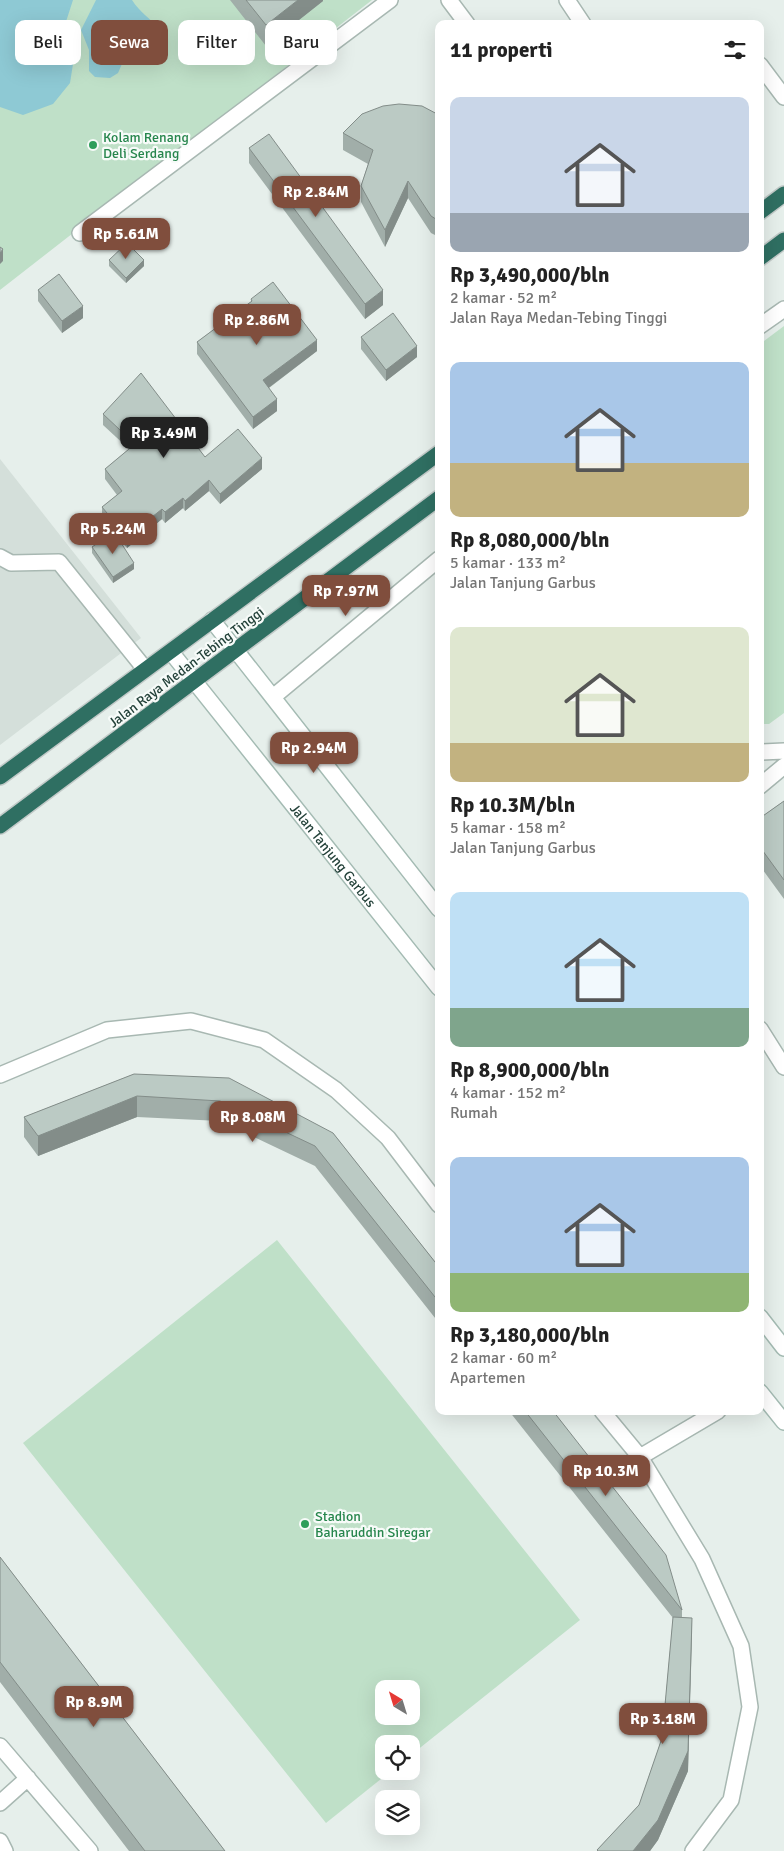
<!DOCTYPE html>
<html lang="id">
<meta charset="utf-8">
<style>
:root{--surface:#fff;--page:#f2f2f2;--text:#222;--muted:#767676;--accent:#804e3d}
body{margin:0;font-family:Signika,sans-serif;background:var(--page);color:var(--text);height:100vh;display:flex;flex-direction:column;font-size:19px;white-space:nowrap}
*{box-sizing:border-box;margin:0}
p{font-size:16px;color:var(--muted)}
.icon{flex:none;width:28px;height:28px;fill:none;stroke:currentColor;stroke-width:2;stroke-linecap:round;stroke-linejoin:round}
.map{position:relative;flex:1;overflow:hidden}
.drawer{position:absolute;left:435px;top:20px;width:329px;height:1395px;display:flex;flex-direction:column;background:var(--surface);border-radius:10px;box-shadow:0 5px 20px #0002}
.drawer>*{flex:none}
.top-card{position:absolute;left:15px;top:20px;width:345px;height:45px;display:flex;gap:10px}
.needle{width:32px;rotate:322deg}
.buttons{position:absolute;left:375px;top:1680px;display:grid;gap:10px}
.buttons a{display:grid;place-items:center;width:45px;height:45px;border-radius:10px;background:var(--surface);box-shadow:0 5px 20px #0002;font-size:25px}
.price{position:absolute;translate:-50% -42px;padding:0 11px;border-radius:10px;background:var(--accent);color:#fff;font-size:16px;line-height:32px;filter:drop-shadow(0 1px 2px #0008)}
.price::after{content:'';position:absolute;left:50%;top:30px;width:15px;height:11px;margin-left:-8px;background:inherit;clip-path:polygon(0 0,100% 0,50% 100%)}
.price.selected{background:#222;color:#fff}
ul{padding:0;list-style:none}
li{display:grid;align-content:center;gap:10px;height:265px;padding:0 15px}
li span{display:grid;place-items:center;height:155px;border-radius:10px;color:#555}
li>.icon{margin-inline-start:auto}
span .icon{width:90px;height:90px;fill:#fffc;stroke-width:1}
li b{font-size:21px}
h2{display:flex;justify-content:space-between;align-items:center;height:60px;padding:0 15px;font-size:21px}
.tag{padding:0 18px;border-radius:10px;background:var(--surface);box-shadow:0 5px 20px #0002;font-size:18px;line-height:45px}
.tag.selected{background:var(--accent);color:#fff}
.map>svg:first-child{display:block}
.built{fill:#d4dfda}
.green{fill:#bfe0c8;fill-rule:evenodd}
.water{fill:#8ec9d4}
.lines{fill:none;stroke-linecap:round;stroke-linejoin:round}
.lane-casing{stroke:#a8b8b2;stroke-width:18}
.street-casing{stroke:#a8b8b2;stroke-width:18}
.secondary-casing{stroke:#a4bbb3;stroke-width:18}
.highway-casing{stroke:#c2cac8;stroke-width:18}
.lane{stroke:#fff;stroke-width:15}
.street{stroke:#fff;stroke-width:15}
.secondary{stroke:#fff;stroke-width:15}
.highway{stroke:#2f6f62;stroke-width:15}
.wall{fill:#a1aea9}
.shaded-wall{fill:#838d89}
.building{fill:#bbcac4;stroke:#838d89}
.leisure-dot{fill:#2e9e5b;stroke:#f7fbf9;stroke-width:2}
.labels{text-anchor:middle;stroke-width:4.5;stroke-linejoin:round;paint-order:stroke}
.leisure-label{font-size:14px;fill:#27864d;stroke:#f7fbf9;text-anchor:start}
.street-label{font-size:14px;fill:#24423a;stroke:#f7fbf9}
</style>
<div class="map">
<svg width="784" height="1851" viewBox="0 0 784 1851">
<rect width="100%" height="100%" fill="#e6efeb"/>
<path class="built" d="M0,459L141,638L0,745Z"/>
<path class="green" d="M0,0H372L0,290Z
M784,326V713L769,724H760V344Z
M277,1240L580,1620L411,1755V1744H384V1771H391L326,1823L23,1443ZM384,1689H411V1716H384Z"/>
<path class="water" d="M0,0H73L62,34L73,64L70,83L53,104L23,115L0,107Z
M96,0H132C140,13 150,17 158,29L154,39L125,57L118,73L110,78L95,77L89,71V50L81,30Z"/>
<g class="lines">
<defs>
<path id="lane" d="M449,0L467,24
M567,0L583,24
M760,65L784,97
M80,233L390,0
M0,557L11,563L59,562L145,669
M760,752L784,751
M760,786L784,766
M760,1029L784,1067
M0,1075L107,1030L191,1021L264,1040L336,1090L388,1138L439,1205
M602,1411L640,1457L702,1559L741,1646L750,1707L731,1800L693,1851
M640,1457L718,1411
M0,1746L90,1851
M0,1803L28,1778
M0,1841L5,1851"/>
<path id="street" d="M760,326L784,309
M273,697L439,559"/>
<g id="secondary">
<path d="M212,620L439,909"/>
<path id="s1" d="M171,652L439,988"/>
<path d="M760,1317L784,1348"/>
<path d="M760,1392L784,1422"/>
</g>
<path id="highway" d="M760,212L784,194
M760,258L784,240
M0,777L439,453
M0,826L439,498"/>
</defs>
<use href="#lane" class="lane-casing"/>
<use href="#street" class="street-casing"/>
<use href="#secondary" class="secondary-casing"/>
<use href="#highway" class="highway-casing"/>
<use href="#lane" class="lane"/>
<use href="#street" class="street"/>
<use href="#secondary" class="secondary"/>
<use href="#highway" class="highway"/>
</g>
<path class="wall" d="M230,0H323V1L266,46Z
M439,115V237L431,233L408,198L385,247L361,202V186L368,164L343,150V133Z
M249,148L383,305L365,319L249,163Z
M109,260L144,266L126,283L109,266Z
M38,290L83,318L62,333L38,301Z
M251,299L317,351L269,388L277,411L253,429L197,354V342L251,302Z
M361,337L417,357L386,381L361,349Z
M103,414L205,457L262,469L220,504L209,491L185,511L183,508L165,523L162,519L127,548L102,518V507L117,495L105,479V469L129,449L103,425Z
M92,547L134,569L113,583L92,553Z
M784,801V899L760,866V818Z
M134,1074L333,1133L439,1267V1323L315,1166L220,1121L137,1117L38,1156L24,1137V1117Z
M509,1411H553L682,1610V1617L692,1638L688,1771L658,1840L650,1851H597V1850L639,1805L662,1738L673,1618Z
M0,1557L225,1851H129L0,1682Z"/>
<path class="shaded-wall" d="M298,0H323V1L266,46V25Z
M408,181V198L385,247V230Z
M3,249V261L0,264V253Z
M144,260V266L126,283V278Z
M383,290V305L365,319V304Z
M83,306V318L62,333V321Z
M317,340V351L263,392V380Z
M417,346V357L386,381V370Z
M277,399V411L253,429V417Z
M262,458V469L220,504V494Z
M209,480V491L185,511V501Z
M183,498V508L165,523V512Z
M162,509V519L127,548V537Z
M134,563V569L113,583V577Z
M137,1096V1117L38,1156V1136Z
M692,1618L688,1771L658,1840L650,1851H633L658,1820Z"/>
<path class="building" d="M246,0H298L266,25Z
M399,104L422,106L439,115V221L431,216L408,181L385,230L361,186L373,150L343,133L362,114L383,106Z
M269,134L383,290L365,304L249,148Z
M127,243L144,260L126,278L109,260Z
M0,247L3,249L0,253Z
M59,274L83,306L62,321L38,290Z
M273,282L317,340L263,380L277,399L253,417L197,342L252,301L251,299Z
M393,313L417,346L386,370L361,337Z
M141,373L205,457L238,429L262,458L220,494L209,480L185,501L183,498L165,512L162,509L127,537L102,507L122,491L105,469L135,444L103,414Z
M114,532L134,563L113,577L92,547Z
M784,801V880L760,847V818Z
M134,1074L229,1078L333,1133L439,1267V1302L315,1146L220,1101L137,1096L38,1136L24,1117Z
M525,1411H553L666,1555L682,1610Z
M0,1557L225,1851H145L0,1662Z
M673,1617L692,1618L688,1751L658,1820L633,1851H598L597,1850L639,1805L662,1738Z"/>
<g class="leisure-dot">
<circle cx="93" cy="145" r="5"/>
<circle cx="305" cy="1524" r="5"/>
</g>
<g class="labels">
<g class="leisure-label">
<text x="103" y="142">Kolam Renang<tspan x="103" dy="16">Deli Serdang</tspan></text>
<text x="315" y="1521">Stadion<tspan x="315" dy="16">Baharuddin Siregar</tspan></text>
</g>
<g class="street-label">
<text transform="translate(186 667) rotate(-37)" y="5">Jalan Raya Medan-Tebing Tinggi</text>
<text dy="5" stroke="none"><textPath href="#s1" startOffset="260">Jalan Tanjung Garbus</textPath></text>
</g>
</g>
</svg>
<div class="buttons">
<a><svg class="needle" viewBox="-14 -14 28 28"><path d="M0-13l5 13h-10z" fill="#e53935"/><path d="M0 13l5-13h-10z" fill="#767676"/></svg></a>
<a><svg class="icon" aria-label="locate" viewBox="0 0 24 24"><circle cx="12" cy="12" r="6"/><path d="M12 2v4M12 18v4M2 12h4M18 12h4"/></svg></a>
<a><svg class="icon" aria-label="layers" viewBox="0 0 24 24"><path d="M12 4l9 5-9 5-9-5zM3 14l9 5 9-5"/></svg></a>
</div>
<b class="price" style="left:316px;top:218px">Rp 2.84M</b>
<b class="price" style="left:126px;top:260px">Rp 5.61M</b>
<b class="price" style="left:257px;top:346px">Rp 2.86M</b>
<b class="price selected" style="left:164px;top:459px">Rp 3.49M</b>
<b class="price" style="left:113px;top:555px">Rp 5.24M</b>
<b class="price" style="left:346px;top:617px">Rp 7.97M</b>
<b class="price" style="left:314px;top:774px">Rp 2.94M</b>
<b class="price" style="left:253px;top:1143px">Rp 8.08M</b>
<b class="price" style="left:606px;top:1497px">Rp 10.3M</b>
<b class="price" style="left:94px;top:1728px">Rp 8.9M</b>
<b class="price" style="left:663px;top:1745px">Rp 3.18M</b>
<div class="top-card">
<a class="tag">Beli</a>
<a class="tag selected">Sewa</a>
<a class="tag">Filter</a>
<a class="tag">Baru</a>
</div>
<section class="drawer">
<h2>11 properti<svg class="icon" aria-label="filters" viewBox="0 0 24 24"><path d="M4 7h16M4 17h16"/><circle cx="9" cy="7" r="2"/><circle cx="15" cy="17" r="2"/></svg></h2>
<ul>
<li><span style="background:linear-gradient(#c9d6e8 75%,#9aa5b1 0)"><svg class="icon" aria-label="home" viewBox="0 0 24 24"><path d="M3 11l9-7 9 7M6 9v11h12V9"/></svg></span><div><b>Rp 3,490,000/bln</b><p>2 kamar · 52 m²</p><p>Jalan Raya Medan-Tebing Tinggi</p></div></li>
<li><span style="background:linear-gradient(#a9c7e8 65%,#c2b280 0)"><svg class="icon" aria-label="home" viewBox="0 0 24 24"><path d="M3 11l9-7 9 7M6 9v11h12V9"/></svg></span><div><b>Rp 8,080,000/bln</b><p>5 kamar · 133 m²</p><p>Jalan Tanjung Garbus</p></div></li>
<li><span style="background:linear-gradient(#dfe7d0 75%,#c2b280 0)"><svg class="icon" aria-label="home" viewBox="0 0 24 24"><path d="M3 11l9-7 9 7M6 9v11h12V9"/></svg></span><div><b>Rp 10.3M/bln</b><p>5 kamar · 158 m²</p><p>Jalan Tanjung Garbus</p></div></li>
<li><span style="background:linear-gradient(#bfe0f5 75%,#7fa58c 0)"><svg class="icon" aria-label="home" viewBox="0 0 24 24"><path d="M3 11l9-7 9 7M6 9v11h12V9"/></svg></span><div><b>Rp 8,900,000/bln</b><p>4 kamar · 152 m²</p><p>Rumah</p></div></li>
<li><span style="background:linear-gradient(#a9c7e8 75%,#8fb573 0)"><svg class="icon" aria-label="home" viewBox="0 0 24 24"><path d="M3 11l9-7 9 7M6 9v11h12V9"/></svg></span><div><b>Rp 3,180,000/bln</b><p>2 kamar · 60 m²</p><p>Apartemen</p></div></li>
</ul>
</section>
</div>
